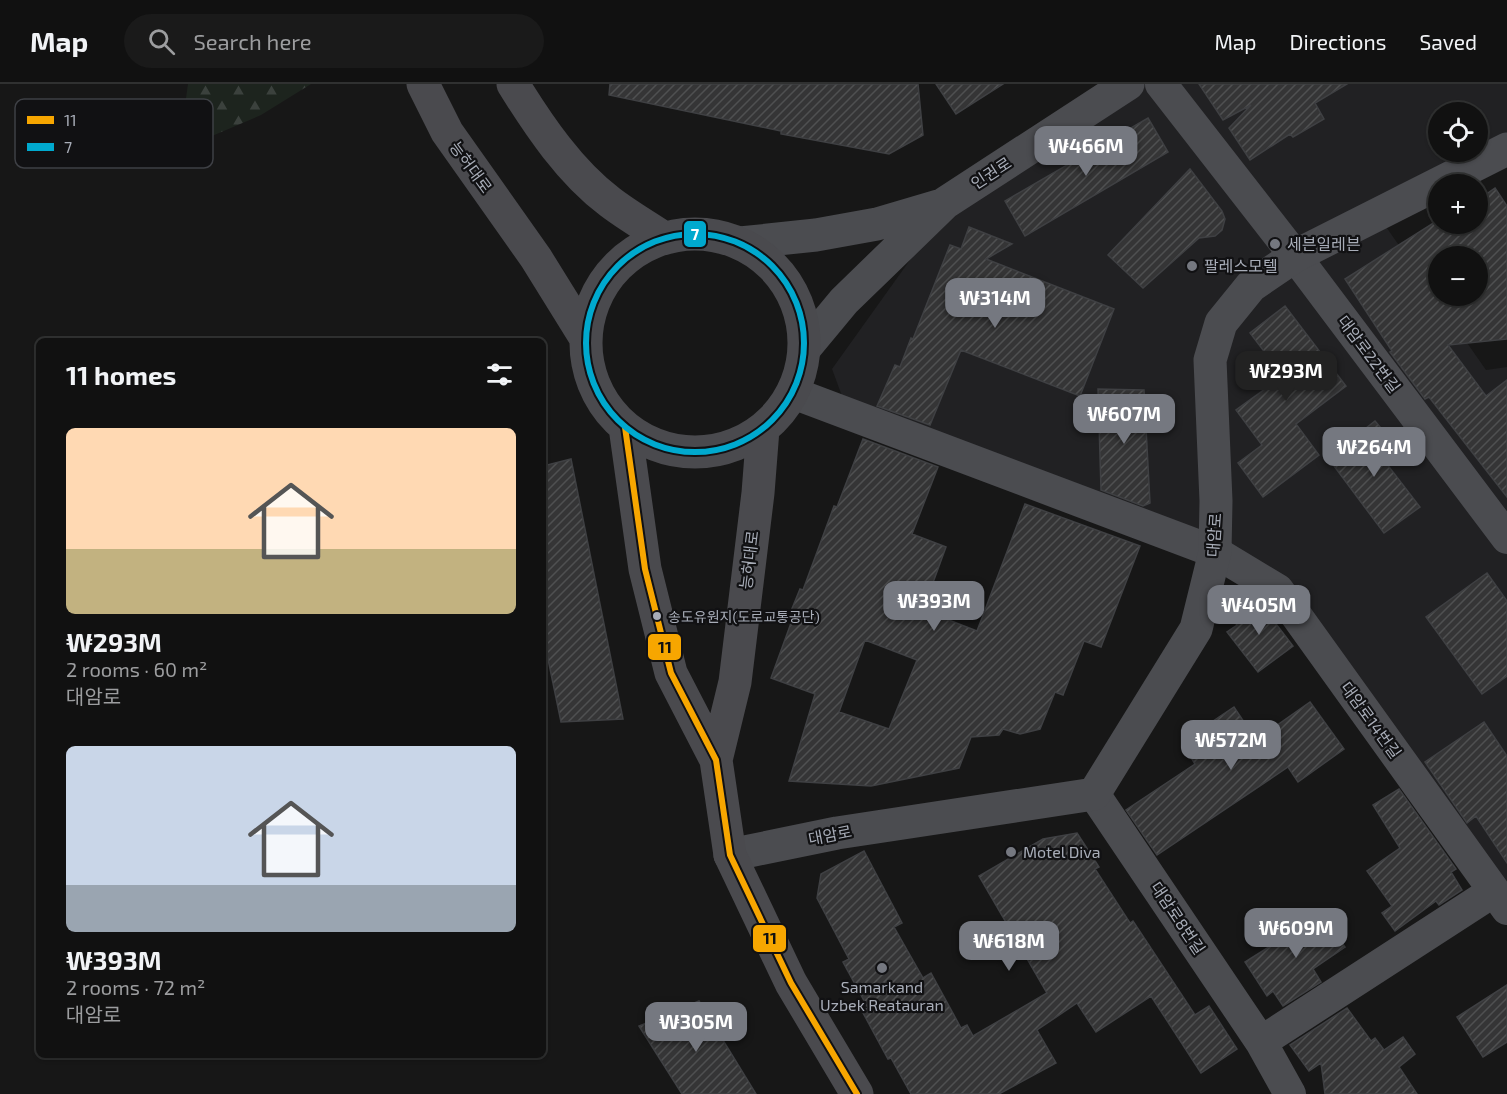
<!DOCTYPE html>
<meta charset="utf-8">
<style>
:root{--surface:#111;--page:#1a1a1a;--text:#f1f3f6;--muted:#9c9d9f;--line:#303131;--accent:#757880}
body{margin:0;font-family:"Exo 2","Noto Sans KR",sans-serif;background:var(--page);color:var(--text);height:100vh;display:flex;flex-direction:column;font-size:22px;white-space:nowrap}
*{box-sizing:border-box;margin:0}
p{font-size:20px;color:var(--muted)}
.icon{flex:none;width:33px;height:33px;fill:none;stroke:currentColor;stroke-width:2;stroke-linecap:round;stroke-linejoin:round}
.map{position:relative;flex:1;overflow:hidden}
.drawer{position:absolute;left:36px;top:254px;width:510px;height:720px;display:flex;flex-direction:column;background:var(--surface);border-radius:9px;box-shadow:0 2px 4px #0004,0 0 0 2px var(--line)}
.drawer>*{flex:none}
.buttons{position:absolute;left:1428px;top:18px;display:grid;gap:12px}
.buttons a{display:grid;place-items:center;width:60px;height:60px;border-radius:50%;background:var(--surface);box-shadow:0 2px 4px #0004,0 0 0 2px var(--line);font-size:30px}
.price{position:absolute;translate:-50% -51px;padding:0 14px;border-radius:12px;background:var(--accent);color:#fff;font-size:20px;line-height:39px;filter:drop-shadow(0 2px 3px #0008)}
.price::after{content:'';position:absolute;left:50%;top:36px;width:18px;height:14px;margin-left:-9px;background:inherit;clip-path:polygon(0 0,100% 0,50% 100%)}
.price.active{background:#222;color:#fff}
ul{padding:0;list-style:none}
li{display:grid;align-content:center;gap:12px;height:318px;padding:0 30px}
li span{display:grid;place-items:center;height:186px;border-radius:9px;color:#555}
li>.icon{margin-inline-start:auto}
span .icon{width:108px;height:108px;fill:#fffc;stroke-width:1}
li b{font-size:26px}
h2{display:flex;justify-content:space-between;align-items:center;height:72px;padding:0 30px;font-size:26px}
header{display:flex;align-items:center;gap:36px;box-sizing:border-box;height:84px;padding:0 30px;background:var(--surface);border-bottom:2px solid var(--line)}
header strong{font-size:28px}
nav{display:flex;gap:33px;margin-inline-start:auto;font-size:21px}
.search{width:420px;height:54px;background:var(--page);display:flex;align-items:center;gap:15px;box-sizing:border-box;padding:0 21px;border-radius:33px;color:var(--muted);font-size:22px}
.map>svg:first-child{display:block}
.built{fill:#212123;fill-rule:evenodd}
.forest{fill:url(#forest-firs)}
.building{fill:url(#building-hatch);stroke:#3f4043;stroke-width:1.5;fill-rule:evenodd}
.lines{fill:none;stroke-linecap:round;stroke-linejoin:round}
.minor{stroke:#4b4c50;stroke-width:32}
.tertiary{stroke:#4b4c50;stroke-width:33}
.secondary{stroke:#4a4a4e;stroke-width:33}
.bus-1-casing{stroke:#111113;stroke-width:10}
.bus-2-casing{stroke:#111113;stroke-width:10}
.bus-1{stroke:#f7a600;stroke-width:6}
.bus-2{stroke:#00a9ce;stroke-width:6}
.poi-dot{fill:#757880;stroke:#111113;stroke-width:2}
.bus-dot{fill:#a8adb8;stroke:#111113;stroke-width:2}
.labels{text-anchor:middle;stroke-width:4.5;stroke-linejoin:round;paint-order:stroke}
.bus-label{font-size:14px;fill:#a8adb8;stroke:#111113;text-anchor:start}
.street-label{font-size:16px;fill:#a8adb8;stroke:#111113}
.poi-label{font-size:16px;fill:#a8adb8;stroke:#111113;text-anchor:start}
.key{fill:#111113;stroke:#3e4045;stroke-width:1.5}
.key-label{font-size:16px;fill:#a8adb8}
.line-badge{stroke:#111113;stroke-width:2}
.badge-label{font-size:16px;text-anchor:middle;font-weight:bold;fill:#fff}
.pale-badge-label{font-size:16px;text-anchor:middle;font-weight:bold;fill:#111}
</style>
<header>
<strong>Map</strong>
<div class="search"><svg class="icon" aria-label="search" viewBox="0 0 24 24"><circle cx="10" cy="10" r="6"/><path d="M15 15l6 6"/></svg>Search here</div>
<nav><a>Map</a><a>Directions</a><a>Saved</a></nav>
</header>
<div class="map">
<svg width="1507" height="1010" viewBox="0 0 1507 1010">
<defs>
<pattern id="forest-firs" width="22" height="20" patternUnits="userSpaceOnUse" patternTransform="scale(1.5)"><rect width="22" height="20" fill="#1d241e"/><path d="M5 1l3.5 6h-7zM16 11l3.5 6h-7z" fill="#3b413d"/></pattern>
<pattern id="building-hatch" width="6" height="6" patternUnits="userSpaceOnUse" patternTransform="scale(1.5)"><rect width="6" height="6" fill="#353536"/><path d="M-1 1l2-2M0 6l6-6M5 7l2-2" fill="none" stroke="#4f5051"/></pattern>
</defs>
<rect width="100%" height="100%" fill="#171717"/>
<path class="built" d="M1136,0H1507V58L1375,127L1486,286L1507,283V818L1279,504L842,312L832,285L945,127ZM1438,28H1478V68H1438Z"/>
<path class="forest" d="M188,0H311L261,31L179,66Z"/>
<path class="building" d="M610,0H918L923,51L889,70L781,50V47L609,11Z
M936,0H1003L956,30Z
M1199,0H1347L1315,19L1324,35L1293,53L1290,50L1250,76L1229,44L1251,21L1223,36Z
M1148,34L1168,68L1025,152L1005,117Z
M1190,85L1222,127L1225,135L1222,146L1215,152L1199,154L1143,204L1108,171Z
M1495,104L1507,122V255L1448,261L1486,312L1507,296V413L1429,313L1425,315L1390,268L1392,267L1345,195L1438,136V142L1443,140H1478V116ZM1438,172H1478V212H1438Z
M969,143L1012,160L986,175L1114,225L1080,312L961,266L930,341L877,322L895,281L900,283L911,254L913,255L950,161L961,165Z
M1285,222L1346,302L1296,340L1319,371L1263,413L1238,379L1262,361L1236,326L1283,292L1250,249Z
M1098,305L1144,306L1150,419L1143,422L1101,406Z
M1375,337L1390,355L1376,366L1420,423L1384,449L1328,374Z
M863,355L938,383L912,450L946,463L923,526L977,547L1025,420L1140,462L1101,563L1084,557L1063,611L1055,608L1040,645L1020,650L1003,645L999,651L971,653L959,684L871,702L789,697L815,610L771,594L795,528L791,527L800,505L803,506L834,422L837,423ZM865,556L917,576L889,645L839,628Z
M571,375L623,635L561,638L543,551V382Z
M1487,489L1507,517V592L1482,610L1426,533Z
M1257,515L1293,562L1258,588L1227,548L1237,541L1232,534Z
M1310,618L1344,665L1298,698L1288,683L1157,771L1126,726L1195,680L1187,667L1195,662L1190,639L1213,637L1234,623L1256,656Z
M1484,638L1507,672V779L1476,732L1467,739L1425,678Z
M1399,705L1456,785L1451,788L1462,806L1439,821L1436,817L1395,847L1382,829L1392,822L1367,787L1400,764L1373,721Z
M1077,749L1099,783L1095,785L1130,839L1133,837L1195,931L1209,922L1237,965L1201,989L1151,912L1096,948L1077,919L1037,946L1056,979L999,1010H911L891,974L888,975L862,927L868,924L843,878L849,875L817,814L821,790L864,767L902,839L894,843L923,894L931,889L961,944L967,941L973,952L1047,909L979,792L1043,755Z
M1320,826L1345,863L1313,885L1321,898L1283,922L1273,907L1267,912L1245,878L1299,844L1297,841Z
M1507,901V958L1483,973L1457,933Z
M699,917L756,1010H682L639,942Z
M1347,924L1371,957L1375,954L1384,966L1403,953L1415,970L1399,983L1417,1010H1325L1321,979L1309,987L1290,961Z"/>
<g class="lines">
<path class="minor" d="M1161,0L1295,172L1507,454
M793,309L1215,468L1278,506L1507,825
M1094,710L1261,958L1290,1010
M1261,958L1494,807"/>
<path class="tertiary" d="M740,159L816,151L877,140L938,122
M805,264L844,217L945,119L1128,0
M730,771L837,749L1094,710L1196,545L1215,468L1216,417L1210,276L1221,239L1251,202L1295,172L1507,65"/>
<path class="secondary" d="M423,0L447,48L536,174L585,253
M513,0C539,42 570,88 610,118C627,131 646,142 664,154
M586 259a109 109 0 1 1 218 0a109 109 0 1 1-218 0Z
M625,343L645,485L671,589L716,676L730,771L791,899L857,1010
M716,676L735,598L758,409L763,345"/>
<defs>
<path id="bus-1" d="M625,343L645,485L671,589L716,676L730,771L791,899L857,1010"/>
<path id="bus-2" d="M586 259a109 109 0 1 1 218 0a109 109 0 1 1-218 0Z"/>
</defs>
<use href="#bus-1" class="bus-1-casing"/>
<use href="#bus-2" class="bus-2-casing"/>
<use href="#bus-1" class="bus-1"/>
<use href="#bus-2" class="bus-2"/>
</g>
<g class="poi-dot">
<circle cx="1275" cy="160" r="6"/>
<circle cx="1192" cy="182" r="6"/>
<circle cx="1011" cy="768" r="6"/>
<circle cx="882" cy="884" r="6"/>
</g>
<circle class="bus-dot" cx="657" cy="532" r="5"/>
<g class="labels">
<g class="bus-label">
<text x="668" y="538">송도유원지(도로교통공단)</text>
</g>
<g class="street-label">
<text transform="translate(471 83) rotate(54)" y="6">능허대로</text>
<text transform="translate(991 89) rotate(-33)" y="6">인권로</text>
<text transform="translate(1369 270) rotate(53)" y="6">대암로22번길</text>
<text transform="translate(1214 451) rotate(-86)" y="6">대암로</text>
<text transform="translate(749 476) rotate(-83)" y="6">능허대로</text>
<text transform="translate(1371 636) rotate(54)" y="6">대암로14번길</text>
<text transform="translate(830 751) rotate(-11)" y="6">대암로</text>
<text transform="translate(1178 834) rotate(56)" y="6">대암로8번길</text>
</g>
<g class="poi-label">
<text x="1287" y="166">세븐일레븐</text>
<text x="1204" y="188">팔레스모텔</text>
<text x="1023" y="774">Motel Diva</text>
<text x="882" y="909" text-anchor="middle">Samarkand<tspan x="882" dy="18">Uzbek Reatauran</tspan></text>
</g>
</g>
<rect x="15" y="15" width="198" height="69" rx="9" class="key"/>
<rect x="27" y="32" width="27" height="8" fill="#f7a600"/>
<rect x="27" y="59" width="27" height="8" fill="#00a9ce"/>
<g class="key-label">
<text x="64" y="42">11</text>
<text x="64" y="69">7</text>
</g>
<g class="line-badge">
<rect x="683" y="136" width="24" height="28" rx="6" fill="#00a9ce"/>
<rect x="647" y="549" width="35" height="28" rx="6" fill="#f7a600"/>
<rect x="752" y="840" width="35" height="29" rx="6" fill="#f7a600"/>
</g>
<g class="badge-label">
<text x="695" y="156">7</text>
</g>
<g class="pale-badge-label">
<text x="665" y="569">11</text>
<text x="770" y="860">11</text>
</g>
</svg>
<div class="buttons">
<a><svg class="icon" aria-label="locate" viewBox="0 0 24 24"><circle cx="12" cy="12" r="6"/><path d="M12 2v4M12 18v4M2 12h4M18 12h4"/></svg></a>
<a>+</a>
<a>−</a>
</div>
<b class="price" style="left:1086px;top:93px">₩466M</b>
<b class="price" style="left:995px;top:245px">₩314M</b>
<b class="price active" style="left:1286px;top:318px">₩293M</b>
<b class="price" style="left:1124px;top:361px">₩607M</b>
<b class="price" style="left:1374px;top:394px">₩264M</b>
<b class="price" style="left:934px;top:548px">₩393M</b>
<b class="price" style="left:1259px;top:552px">₩405M</b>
<b class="price" style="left:1231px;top:687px">₩572M</b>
<b class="price" style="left:1296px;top:875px">₩609M</b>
<b class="price" style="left:1009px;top:888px">₩618M</b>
<b class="price" style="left:696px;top:969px">₩305M</b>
<section class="drawer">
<h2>11 homes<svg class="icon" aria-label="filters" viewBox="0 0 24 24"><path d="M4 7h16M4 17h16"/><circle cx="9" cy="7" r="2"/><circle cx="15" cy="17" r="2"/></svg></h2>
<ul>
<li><span style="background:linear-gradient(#ffd9b3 65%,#c2b280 0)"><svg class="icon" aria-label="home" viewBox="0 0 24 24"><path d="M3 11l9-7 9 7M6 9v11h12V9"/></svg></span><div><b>₩293M</b><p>2 rooms · 60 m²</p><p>대암로</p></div></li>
<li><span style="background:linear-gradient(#c9d6e8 75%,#9aa5b1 0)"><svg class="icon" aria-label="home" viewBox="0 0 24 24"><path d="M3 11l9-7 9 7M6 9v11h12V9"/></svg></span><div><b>₩393M</b><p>2 rooms · 72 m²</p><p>대암로</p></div></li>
</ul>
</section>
</div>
